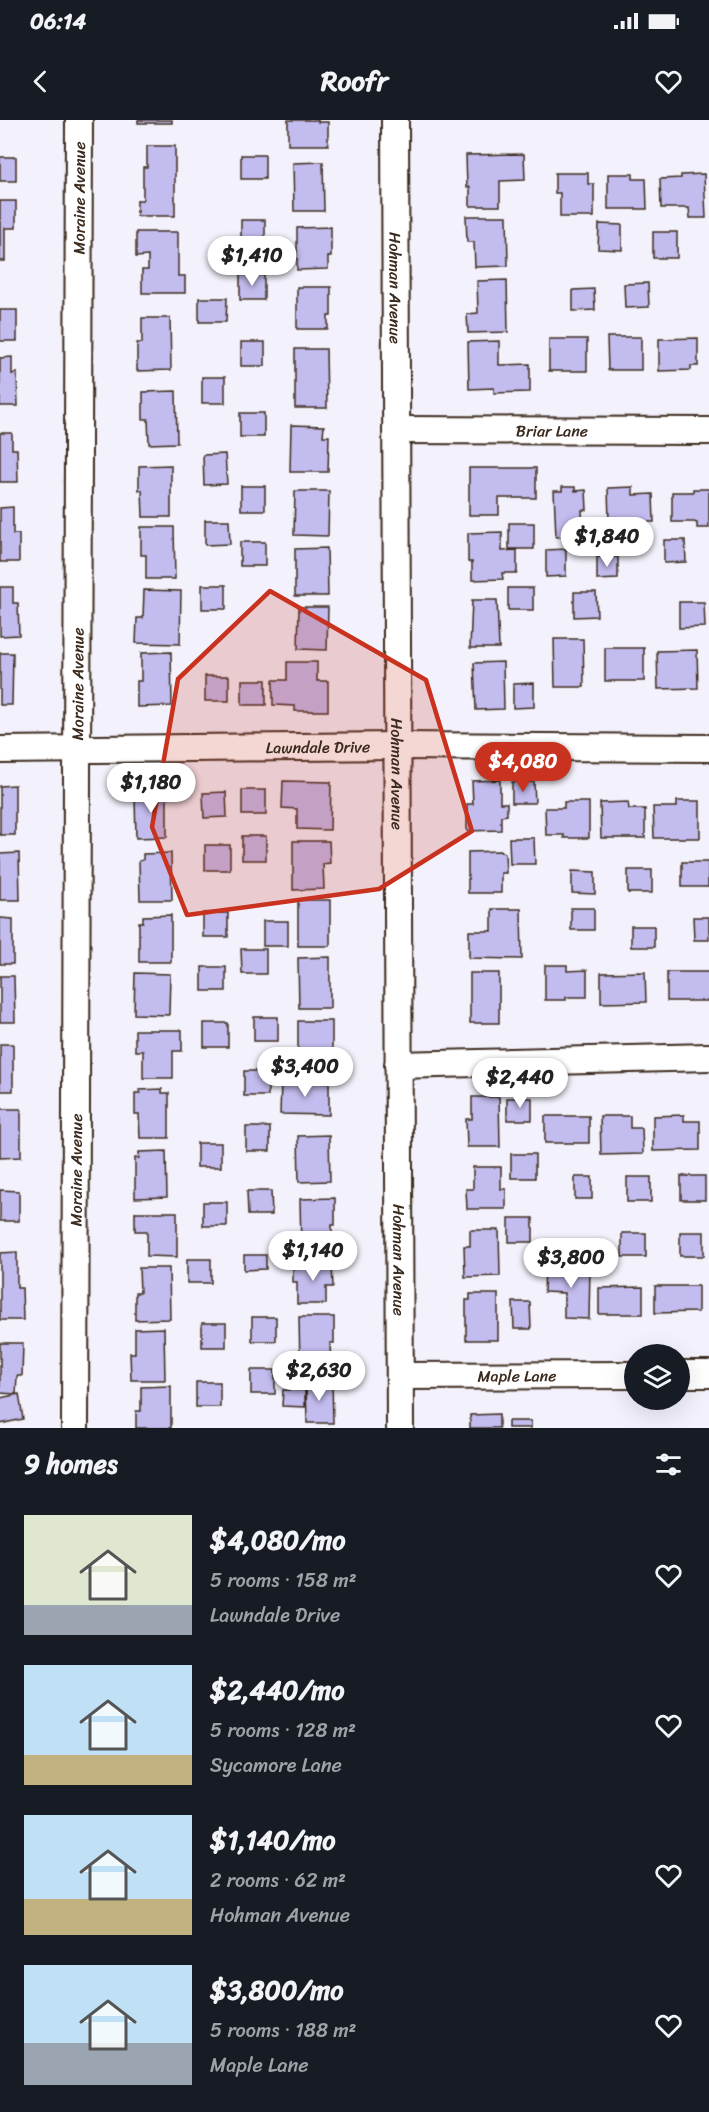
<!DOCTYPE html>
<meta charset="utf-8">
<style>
:root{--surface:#171b24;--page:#242831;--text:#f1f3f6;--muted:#9ea1a6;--accent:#c8321e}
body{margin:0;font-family:Sriracha,sans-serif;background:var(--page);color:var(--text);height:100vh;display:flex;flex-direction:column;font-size:22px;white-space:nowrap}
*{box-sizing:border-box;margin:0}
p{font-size:20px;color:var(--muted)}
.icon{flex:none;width:33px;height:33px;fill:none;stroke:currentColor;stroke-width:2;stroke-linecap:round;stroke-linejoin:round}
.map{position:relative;height:1308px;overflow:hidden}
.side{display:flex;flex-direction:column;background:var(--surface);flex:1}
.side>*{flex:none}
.buttons{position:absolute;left:624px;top:1224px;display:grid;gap:12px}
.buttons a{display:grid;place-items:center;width:66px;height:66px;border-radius:50%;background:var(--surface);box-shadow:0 6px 24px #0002;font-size:30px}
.price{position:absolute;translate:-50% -51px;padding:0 14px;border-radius:21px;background:#fff;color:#222;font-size:20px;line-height:39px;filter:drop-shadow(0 2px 3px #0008)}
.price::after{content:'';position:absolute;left:50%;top:36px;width:18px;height:14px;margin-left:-9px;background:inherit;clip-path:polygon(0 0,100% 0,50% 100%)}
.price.on{background:var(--accent);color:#fff}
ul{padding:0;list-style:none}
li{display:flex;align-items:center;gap:18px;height:150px;padding:0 24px}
li span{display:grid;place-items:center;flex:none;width:168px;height:120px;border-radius:0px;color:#555}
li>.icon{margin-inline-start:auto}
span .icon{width:72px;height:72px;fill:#fffc;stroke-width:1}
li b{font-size:26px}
h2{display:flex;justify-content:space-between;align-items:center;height:72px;padding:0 24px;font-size:26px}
.status{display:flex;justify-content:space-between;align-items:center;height:42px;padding:0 30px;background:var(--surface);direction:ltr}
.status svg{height:16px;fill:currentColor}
header{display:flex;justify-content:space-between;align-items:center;height:78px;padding:0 24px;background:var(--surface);font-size:27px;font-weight:700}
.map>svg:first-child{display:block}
.building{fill:#c3bcee;stroke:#3b2a1e;stroke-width:1.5}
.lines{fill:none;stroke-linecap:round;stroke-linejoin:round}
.minor-casing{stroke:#3b2a1e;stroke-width:30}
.minor{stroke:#fff;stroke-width:26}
.marked{fill:#c8321e;fill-opacity:0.2;stroke:#c8321e;stroke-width:4.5;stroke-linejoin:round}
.labels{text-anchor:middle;stroke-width:4.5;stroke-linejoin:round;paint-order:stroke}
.street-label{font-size:16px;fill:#3b2a1e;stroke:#fff}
</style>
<div class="status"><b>06:14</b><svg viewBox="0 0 49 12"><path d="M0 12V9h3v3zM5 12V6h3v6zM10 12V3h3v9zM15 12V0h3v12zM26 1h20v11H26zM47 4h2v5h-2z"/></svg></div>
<header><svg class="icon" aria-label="back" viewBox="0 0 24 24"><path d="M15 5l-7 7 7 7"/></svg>Roofr<svg class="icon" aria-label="heart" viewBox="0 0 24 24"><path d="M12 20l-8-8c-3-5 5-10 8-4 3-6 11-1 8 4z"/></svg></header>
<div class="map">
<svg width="709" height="1308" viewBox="0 0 709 1308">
<rect width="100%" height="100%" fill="#f3f2fc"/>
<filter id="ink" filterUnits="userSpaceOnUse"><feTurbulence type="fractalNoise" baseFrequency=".0167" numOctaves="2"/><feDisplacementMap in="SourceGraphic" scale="12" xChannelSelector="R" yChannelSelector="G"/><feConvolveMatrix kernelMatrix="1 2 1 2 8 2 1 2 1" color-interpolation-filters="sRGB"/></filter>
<g filter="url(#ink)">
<path class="building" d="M138,0H172V3H138Z
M288,0H318V2H328V25H288Z
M147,26H175V96H137V80H143V47H147Z
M524,34L525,60L500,61V86H470V67H467L466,35Z
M241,35H265V59H241Z
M0,37H16V61H0Z
M323,42L324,91H294L293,43Z
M555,53H588V64H594V97H560V73H555Z
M608,54H633V59H646L647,89H608Z
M704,54L706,98H690L689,88H661L660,59L681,58V55Z
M0,81H16V108H5V141H0Z
M466,96H507L508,146L475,147L474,122H467Z
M241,100H265V124H241Z
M599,104L622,105V130L598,129Z
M331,107V137H328V149L297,150V108Z
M136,112H178V156H185V173H142V150H148V136L136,137Z
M653,112H677V138H653Z
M240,155H264V180H240Z
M507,160L508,212L468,213L467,194L478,193L477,161Z
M648,163L649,187L625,188L624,164Z
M297,167H331V196H328V209H297Z
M594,169L595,190L573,191V170Z
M199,178H227L226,202H199Z
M0,190H17V221H0Z
M142,198H170L171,250L137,251V223H142Z
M607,217H641V250H608Z
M698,218V246H691V250L659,251V219Z
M549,219H587V251H549Z
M499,221V245L530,244V272L494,273V268L469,269L468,222Z
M241,222H265V246H241Z
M295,229H326L327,288H295Z
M12,237V254L17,253L18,286H0V238Z
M202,257H225V283H202Z
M176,271L177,323L149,324L148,299H143V272Z
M240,293H264V317H240Z
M291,305L324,306L323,316H329L328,352H290Z
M0,313H12V329H17L18,362H0Z
M225,334L227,364L204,365L203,335Z
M171,345V397H143L142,370H139V346Z
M469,348H536V378H499V395H469Z
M241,366H265V390H241Z
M562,367H575V371L586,370L587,390H582L583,416L556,417L554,371H562Z
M633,367V375L653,374L654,402H634L635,415H621V401L609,402L608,368Z
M693,369H709V408H697V403L694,402H672V372H693Z
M295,371H329L328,416L294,415Z
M13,387V414H19V442H0V388Z
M205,400H229L230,424L205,425Z
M509,403H534V429H509Z
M141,407H174L175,459H146V435H141Z
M502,412V431L517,430V453H502L503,459L472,460V442H468V413Z
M664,420H685L686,442L664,443Z
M240,422H265V446H240Z
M327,428L328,476H295V429Z
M566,429V456L546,457V430Z
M597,437H618V459L597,460Z
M202,465H226V489H202Z
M0,467H13V483H18L19,515L0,516Z
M508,468H533V490H508Z
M144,470L181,471L180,524L136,523L137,498H143Z
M574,472H596L597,496L574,497Z
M472,480H497L499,528H470Z
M679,482H704L705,507L679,508Z
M299,487H328L327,530L298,529Z
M554,519H583L584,567H555Z
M605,528H644V561H605Z
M697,530L698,568L658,569L657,531Z
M171,532L172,586L137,587V561H141V533Z
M0,533H13L12,585H0Z
M287,542H317V561H328V591H295V586L273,585V560H287Z
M503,542L504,589L476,590L474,543Z
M205,556H229V581H205Z
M242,560H266V585H242Z
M534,563V587L513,588V564Z
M500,660V683H507V695L501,696V710L467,711V684H473L472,661Z
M283,661L331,662L330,710L297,709V689L282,688Z
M512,662H534L535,683H512Z
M15,665V715H0V666Z
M242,670H266V695H242Z
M139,671H167V717L136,718L135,678H139Z
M226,672L227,697L204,698L203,673Z
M677,681H700V718H654L653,687H677Z
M564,682H589V718H564V715H546L545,688H564Z
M628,682L629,689H645V718H601L600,683Z
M242,716H266V740H242Z
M509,718H534L535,744H510Z
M293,721H329L330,743L323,744L324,769L293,770Z
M205,725H230V750H205Z
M500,731L505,733L506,753H501V773H468V732Z
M19,733L20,780H0V734Z
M171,733L172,780H140L139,741L143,740V734Z
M682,742H708V767H682Z
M628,750H652V773H628Z
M572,751L595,752V774L572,773Z
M298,780H330V826H298Z
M571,788H594V810H571Z
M492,789H521L522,839L469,838V811H492Z
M203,793H228V817H203Z
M171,795V842H139V802H143V796Z
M693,797H709V820H694Z
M0,798L13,799V844H0Z
M263,801H288V826H263Z
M631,806H654V827H631Z
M241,829H266V854H242Z
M330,837V888H299L298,838Z
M545,845H567V851L587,850V877H566V880H545Z
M202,847H226V871H202Z
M645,852L646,882L601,883V853Z
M667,852H709V881H667Z
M135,853L170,854L169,895L134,894Z
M470,853H499V903H470Z
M0,856H14L15,902H0Z
M254,897H278V921H254Z
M298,901H332V932H330V946H298Z
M204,903H228V927H204Z
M135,910H182V931H173V958H143V931H135Z
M0,924H13V971H0Z
M244,951H268V976H244Z
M281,962H329V995L280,994Z
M162,969V973H169V1018H140L139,994H135V973H140L139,970Z
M472,977H499L500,1027H467L466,999H472Z
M507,978H532V1000H507Z
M0,989H21V1037L0,1038Z
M684,995V1001H700V1030L653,1031V996Z
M545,996H589V1023H545Z
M600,996H630V1008H642L643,1034L601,1035Z
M246,1007H270V1031H246Z
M329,1015L330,1061L299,1062L298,1016Z
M197,1023H221V1047H197Z
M166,1031L167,1077L135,1078V1038H139V1032Z
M511,1034H535V1058H511Z
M473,1047H501V1069H506V1089H467L466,1069H473Z
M681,1056H705V1080H681Z
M575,1057H592V1079H575Z
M627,1057H651V1082H627Z
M0,1070L19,1071V1101H0Z
M247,1071H271L272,1095H248Z
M335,1078V1105H332V1128L301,1129L300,1079Z
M203,1082H227V1106H203Z
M135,1092H177V1137L147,1136V1111H135Z
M509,1098H533V1122H509Z
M470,1110H499L500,1156L465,1157L464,1126H470Z
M680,1112H704V1136H680Z
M622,1113H646V1137H622Z
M17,1132V1168H22L23,1200H0V1133Z
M244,1135H266V1149L244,1150Z
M187,1139H211V1163H187Z
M293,1143H332L333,1167H326V1184H297V1162H293Z
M545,1146H590L589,1199L564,1198V1173L544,1172Z
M139,1148H169L170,1199L135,1200V1173H140Z
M655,1166H698V1192L655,1193Z
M643,1167V1194H599V1168Z
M470,1174H498V1220H466V1180H470Z
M513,1182H530L531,1209H514Z
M252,1197H276V1221H252Z
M299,1197H334V1223H330L331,1247H300Z
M202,1203H226V1227H202Z
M164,1208L165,1260H131L130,1233H135V1209Z
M0,1223H23L22,1256H17L16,1274L0,1273Z
M251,1250H275V1274H251Z
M306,1261H332L333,1303H307Z
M196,1262H220V1287H196Z
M171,1266V1308H136V1291H141V1267Z
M283,1270H305V1287L282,1286Z
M19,1274L23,1299L0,1304V1278Z
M499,1294V1308H470V1295Z
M508,1301H531V1308H508Z"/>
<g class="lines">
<defs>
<g id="minor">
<path id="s1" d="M395,0L400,1308"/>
<path id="s2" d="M396,310L709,311"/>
<path id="s3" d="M0,630L397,626L709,628"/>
<path d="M398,945L709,937"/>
<path d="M680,1254H709"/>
<path id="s4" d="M400,1256L634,1255"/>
<path id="s5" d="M75,1308L79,0"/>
</g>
</defs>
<use href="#minor" class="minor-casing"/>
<use href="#minor" class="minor"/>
</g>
</g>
<path class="marked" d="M270,471L426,560L472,711L379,769L187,795L152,707L178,559Z"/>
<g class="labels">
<g class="street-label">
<text dy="6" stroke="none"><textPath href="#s5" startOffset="1230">Moraine Avenue</textPath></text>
<text dy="6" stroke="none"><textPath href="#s1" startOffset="168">Hohman Avenue</textPath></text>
<text dy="6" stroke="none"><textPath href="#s2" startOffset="156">Briar Lane</textPath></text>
<text dy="6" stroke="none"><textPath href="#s5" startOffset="744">Moraine Avenue</textPath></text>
<text dy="6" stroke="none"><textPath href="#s3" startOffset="318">Lawndale Drive</textPath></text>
<text dy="6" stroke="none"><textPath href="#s1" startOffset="654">Hohman Avenue</textPath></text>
<text dy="6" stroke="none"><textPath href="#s5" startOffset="258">Moraine Avenue</textPath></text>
<text dy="6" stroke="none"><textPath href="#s1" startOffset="1140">Hohman Avenue</textPath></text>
<text dy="6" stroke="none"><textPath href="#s4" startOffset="117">Maple Lane</textPath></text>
</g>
</g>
</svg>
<div class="buttons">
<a><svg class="icon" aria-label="layers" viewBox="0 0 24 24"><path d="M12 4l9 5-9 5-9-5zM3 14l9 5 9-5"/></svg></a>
</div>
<b class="price" style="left:252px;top:167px">$1,410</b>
<b class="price" style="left:607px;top:448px">$1,840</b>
<b class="price on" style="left:523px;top:673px">$4,080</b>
<b class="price" style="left:151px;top:694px">$1,180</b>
<b class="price" style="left:305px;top:978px">$3,400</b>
<b class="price" style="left:520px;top:989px">$2,440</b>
<b class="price" style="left:313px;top:1162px">$1,140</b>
<b class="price" style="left:571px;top:1169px">$3,800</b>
<b class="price" style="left:319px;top:1282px">$2,630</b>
</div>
<section class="side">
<h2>9 homes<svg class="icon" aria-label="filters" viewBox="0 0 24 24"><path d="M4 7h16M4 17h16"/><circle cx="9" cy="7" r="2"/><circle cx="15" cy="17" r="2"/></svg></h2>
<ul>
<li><span style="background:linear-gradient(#dfe7d0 75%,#9aa5b1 0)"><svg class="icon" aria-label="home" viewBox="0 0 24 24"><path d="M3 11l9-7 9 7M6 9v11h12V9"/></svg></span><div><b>$4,080/mo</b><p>5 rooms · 158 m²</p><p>Lawndale Drive</p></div><svg class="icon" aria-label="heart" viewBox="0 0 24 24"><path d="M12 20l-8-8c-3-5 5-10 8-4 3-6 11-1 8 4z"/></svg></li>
<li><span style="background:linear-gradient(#bfe0f5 75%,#c2b280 0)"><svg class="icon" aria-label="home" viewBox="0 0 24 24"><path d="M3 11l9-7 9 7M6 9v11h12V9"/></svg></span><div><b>$2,440/mo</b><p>5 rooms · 128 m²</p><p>Sycamore Lane</p></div><svg class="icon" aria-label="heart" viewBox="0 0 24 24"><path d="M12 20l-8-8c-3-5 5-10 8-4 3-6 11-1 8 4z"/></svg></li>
<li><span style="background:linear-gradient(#bfe0f5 70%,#c2b280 0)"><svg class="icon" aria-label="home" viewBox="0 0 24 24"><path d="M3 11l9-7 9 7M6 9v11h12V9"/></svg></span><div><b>$1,140/mo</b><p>2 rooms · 62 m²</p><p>Hohman Avenue</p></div><svg class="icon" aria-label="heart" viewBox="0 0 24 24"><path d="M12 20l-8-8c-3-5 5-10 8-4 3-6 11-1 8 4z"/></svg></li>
<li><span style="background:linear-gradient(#bfe0f5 65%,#9aa5b1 0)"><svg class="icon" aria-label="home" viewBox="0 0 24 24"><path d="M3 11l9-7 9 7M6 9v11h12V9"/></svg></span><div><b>$3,800/mo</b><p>5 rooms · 188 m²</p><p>Maple Lane</p></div><svg class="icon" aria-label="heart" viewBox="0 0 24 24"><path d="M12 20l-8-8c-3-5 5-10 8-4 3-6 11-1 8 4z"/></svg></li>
</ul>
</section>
